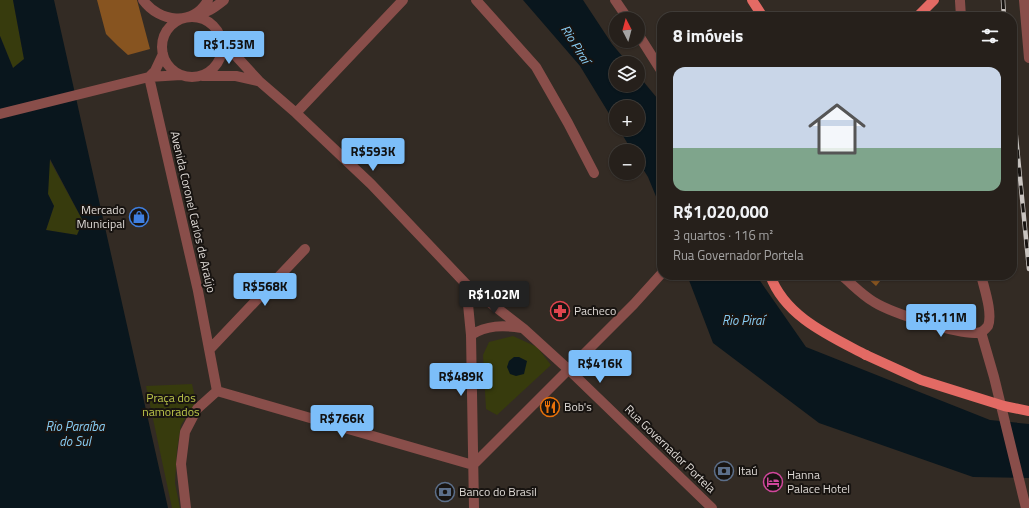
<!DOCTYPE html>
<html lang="pt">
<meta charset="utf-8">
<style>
:root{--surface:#26201b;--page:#322d28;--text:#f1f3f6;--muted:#a4a3a3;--line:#423e3a;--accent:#7cbef9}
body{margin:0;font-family:"Titillium Web",sans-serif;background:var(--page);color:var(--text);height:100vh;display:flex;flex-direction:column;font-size:15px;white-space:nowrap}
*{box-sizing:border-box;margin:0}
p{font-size:13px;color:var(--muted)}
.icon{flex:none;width:22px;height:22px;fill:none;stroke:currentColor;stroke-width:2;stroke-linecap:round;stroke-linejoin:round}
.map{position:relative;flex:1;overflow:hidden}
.side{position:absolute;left:657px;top:12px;width:360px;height:268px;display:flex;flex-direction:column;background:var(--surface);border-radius:16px;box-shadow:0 1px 3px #0004,0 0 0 1px var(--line)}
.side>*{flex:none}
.needle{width:26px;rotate:354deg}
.controls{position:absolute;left:609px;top:12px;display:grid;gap:8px}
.controls a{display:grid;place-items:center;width:36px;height:36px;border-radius:50%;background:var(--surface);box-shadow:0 1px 3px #0004,0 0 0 1px var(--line);font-size:20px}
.price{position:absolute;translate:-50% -34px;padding:0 9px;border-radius:4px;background:var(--accent);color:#111;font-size:13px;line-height:26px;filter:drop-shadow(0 1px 2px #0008)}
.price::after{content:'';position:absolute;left:50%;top:24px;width:12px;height:9px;margin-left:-6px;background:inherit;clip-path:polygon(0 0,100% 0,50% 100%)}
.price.selected{background:#222;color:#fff}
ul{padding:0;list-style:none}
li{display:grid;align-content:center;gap:8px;height:212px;padding:0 16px}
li+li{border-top:1px solid var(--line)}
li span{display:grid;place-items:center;height:124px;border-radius:12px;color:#555}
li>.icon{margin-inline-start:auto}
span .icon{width:72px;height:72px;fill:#fffc;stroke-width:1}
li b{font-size:17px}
h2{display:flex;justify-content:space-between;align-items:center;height:48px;padding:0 16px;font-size:17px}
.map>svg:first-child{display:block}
.green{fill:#373b0d}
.water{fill:#09161d;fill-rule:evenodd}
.building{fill:#875420}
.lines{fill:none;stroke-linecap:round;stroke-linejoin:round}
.minor{stroke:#894e4a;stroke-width:10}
.major{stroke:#e36a64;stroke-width:10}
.rail-casing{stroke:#c9c4c0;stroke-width:4.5}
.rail{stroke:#181411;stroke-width:3;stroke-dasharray:9;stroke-linecap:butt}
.major-bridge{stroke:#e36a64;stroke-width:10}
.labels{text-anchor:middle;stroke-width:4;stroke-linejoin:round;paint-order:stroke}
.poi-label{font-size:12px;fill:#dfdad6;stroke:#181411;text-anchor:start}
.street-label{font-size:12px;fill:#dfdad6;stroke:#181411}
.park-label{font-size:12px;fill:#bfc94b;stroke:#181411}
.water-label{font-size:13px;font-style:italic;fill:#88cdf4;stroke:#181411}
</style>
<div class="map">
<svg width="1029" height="508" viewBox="0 0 1029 508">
<rect width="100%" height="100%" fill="#332b24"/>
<path class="green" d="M0,0H13L24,59L13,68L0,36Z
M49,159L83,221L77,235L46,230L54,206L48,194Z
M513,336L537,347L551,365L497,415L486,409L483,355L489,342Z
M192,384L196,402L181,425L177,450L175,483L180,508H172L146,386Z"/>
<path class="water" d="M13,0H54L168,508H0V36L13,68L24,59ZM50,159L83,221L77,235L46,230L54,206L48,194Z
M523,0H583L612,44L628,63H616V85H638V75L662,104V211L648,177L638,161V151H632L619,129H638V107H616V125L580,66Z
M687,275H756L806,347L990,420L1029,424V478L973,477L819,423L713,343Z
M514,357H519L527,361L524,374L516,376L510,374L507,367L509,361Z"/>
<path class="building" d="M97,0H137L150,49L128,55L118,46L106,34Z
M864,275H885L876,286Z"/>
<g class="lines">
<path class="minor" d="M143,0C159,22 193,27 208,0
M476,0L536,67L568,123L594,173
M615,0L628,19
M1024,0L1029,58
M960,1L961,17
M194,16C207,13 214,8 224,0
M162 47a30 30 0 1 1 60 0a30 30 0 1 1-60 0Z
M638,34L662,72
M220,36L236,56L259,81L296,113L371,184L466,284L524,329L569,370L712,508
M202,76H236L258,81
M149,77L198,291L217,391L197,409L185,432L181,464L186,508
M149,77L155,71L163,54
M296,113L403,0
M0,114L149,77L181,75
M841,275C852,284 862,295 874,302C890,312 965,338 981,332C984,331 986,328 988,326C993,313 984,288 981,275
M466,284L471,335L474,508
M981,332L994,377L1026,508
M471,335C487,325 503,325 522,328
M210,349L305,249
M217,391L473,465L634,304L662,273"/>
<path class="major" d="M752,0L763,17
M917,17L934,0
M770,275C785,317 830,336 866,355"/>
<defs>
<path id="rail" d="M1003,0L1004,17
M1012,96L1029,269"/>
</defs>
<use href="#rail" class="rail-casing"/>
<use href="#rail" class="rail"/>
<path class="major-bridge" d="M866,355L921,380L1004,406L1029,411"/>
</g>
<defs>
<symbol id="shop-ring" viewBox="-11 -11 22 22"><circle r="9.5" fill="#181411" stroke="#3f7fe0" stroke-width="1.5"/><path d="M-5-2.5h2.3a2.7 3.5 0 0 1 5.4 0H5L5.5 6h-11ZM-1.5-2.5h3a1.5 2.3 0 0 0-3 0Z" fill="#3f7fe0"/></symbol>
<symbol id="pharmacy-ring" viewBox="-11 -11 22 22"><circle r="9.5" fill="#181411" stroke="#e0444e" stroke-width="1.5"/><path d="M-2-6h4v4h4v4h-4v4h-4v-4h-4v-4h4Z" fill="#e0444e"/></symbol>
<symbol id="restaurant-ring" viewBox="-11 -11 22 22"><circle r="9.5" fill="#181411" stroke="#e8710a" stroke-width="1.5"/><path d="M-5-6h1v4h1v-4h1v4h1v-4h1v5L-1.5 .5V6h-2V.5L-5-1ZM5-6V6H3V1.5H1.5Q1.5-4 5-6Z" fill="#e8710a"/></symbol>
<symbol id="bank-ring" viewBox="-11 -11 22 22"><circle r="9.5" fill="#181411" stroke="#5c6f8a" stroke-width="1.5"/><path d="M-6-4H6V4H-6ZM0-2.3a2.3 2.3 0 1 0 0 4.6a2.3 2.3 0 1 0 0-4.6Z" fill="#5c6f8a"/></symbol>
<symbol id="hotel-ring" viewBox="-11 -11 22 22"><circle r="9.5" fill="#181411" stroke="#d1479c" stroke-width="1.5"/><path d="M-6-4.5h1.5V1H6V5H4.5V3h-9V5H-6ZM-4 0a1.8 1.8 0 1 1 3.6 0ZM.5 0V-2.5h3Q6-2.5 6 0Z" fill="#d1479c"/></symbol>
</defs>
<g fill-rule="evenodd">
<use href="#shop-ring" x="128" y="206" width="22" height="22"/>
<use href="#pharmacy-ring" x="549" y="300" width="22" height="22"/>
<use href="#restaurant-ring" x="539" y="396" width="22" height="22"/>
<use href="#bank-ring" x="713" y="460" width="22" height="22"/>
<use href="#hotel-ring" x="762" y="471" width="22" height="22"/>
<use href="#bank-ring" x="434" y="481" width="22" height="22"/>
</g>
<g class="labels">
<g class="poi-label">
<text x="125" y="214" text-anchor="end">Mercado<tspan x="125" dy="14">Municipal</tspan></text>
<text x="574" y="315">Pacheco</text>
<text x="564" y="411">Bob's</text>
<text x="738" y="475">Itaú</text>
<text x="787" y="479">Hanna<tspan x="787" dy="14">Palace Hotel</tspan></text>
<text x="459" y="496">Banco do Brasil</text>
</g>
<g class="street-label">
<text transform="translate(193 212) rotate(77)" y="4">Avenida Coronel Carlos de Araújo</text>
<text transform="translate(670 449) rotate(44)" y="4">Rua Governador Portela</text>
</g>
<g class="park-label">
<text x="171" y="402">Praça dos<tspan x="171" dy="14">namorados</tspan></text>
</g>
<g class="water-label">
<text transform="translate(576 44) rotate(58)" y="5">Rio Piraí</text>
<text x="743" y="325">Rio Piraí</text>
<text x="75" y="431">Rio Paraíba<tspan x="75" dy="15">do Sul</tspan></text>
</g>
</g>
</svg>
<div class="controls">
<a><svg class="needle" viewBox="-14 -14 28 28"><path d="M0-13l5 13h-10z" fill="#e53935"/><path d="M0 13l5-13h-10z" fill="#a4a3a3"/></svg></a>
<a><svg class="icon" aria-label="layers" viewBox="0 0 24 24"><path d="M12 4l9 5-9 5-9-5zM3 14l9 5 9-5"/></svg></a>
<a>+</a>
<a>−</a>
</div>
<b class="price" style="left:229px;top:65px">R$1.53M</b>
<b class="price" style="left:373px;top:172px">R$593K</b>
<b class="price" style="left:265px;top:307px">R$568K</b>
<b class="price selected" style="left:494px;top:315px">R$1.02M</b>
<b class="price" style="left:941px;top:338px">R$1.11M</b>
<b class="price" style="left:600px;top:384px">R$416K</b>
<b class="price" style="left:461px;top:397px">R$489K</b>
<b class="price" style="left:342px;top:439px">R$766K</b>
<section class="side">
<h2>8 imóveis<svg class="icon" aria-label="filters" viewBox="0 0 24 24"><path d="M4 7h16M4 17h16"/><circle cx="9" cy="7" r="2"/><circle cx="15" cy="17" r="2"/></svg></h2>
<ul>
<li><span style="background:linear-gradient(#c9d6e8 65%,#7fa58c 0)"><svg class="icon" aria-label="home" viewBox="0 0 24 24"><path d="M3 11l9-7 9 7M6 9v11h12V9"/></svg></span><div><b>R$1,020,000</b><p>3 quartos · 116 m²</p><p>Rua Governador Portela</p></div></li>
</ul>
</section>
</div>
